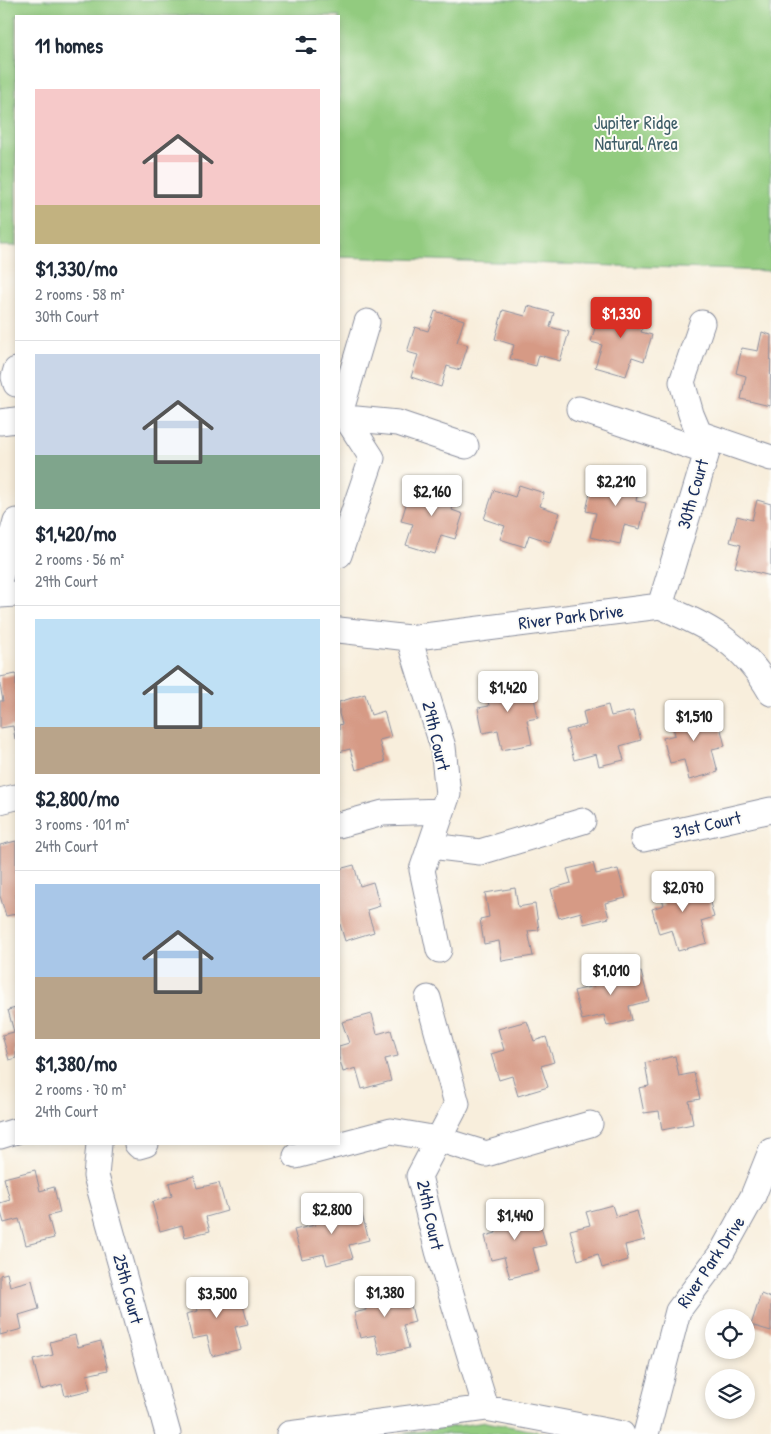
<!DOCTYPE html>
<meta charset="utf-8">
<style>
:root{--surface:#fff;--page:#f2f2f3;--text:#1f2937;--muted:#747a83;--line:#e0e1e3;--accent:#d93025}
body{margin:0;font-family:"Patrick Hand",sans-serif;background:var(--page);color:var(--text);height:100vh;display:flex;flex-direction:column;font-size:19px;white-space:nowrap}
*{box-sizing:border-box;margin:0}
p{font-size:16px;color:var(--muted)}
.icon{flex:none;width:28px;height:28px;fill:none;stroke:currentColor;stroke-width:2;stroke-linecap:round;stroke-linejoin:round}
.map{position:relative;flex:1;overflow:hidden}
.drawer{position:absolute;left:15px;top:15px;width:325px;height:1130px;display:flex;flex-direction:column;background:var(--surface);border-radius:0px;box-shadow:0 2px 8px #0003}
.drawer>*{flex:none}
.buttons{position:absolute;left:705px;top:1309px;display:grid;gap:10px}
.buttons a{display:grid;place-items:center;width:50px;height:50px;border-radius:50%;background:var(--surface);box-shadow:0 2px 8px #0003;font-size:25px}
.price{position:absolute;translate:-50% -42px;padding:0 11px;border-radius:5px;background:#fff;color:#222;font-size:16px;line-height:32px;filter:drop-shadow(0 1px 2px #0008)}
.price::after{content:'';position:absolute;left:50%;top:30px;width:15px;height:11px;margin-left:-8px;background:inherit;clip-path:polygon(0 0,100% 0,50% 100%)}
.price.current{background:var(--accent);color:#fff}
ul{padding:0;list-style:none}
li{display:grid;align-content:center;gap:10px;height:265px;padding:0 20px}
li+li{border-top:1px solid var(--line)}
li span{display:grid;place-items:center;height:155px;border-radius:0px;color:#555}
li>.icon{margin-inline-start:auto}
span .icon{width:90px;height:90px;fill:#fffc;stroke-width:1}
li b{font-size:21px}
h2{display:flex;justify-content:space-between;align-items:center;height:60px;padding:0 20px;font-size:21px}
.map>svg:first-child{display:block}
.green{fill:#92cb7f;stroke:#567d6e}
.building{fill:#d69a85}
.lines{fill:none;stroke-linecap:round;stroke-linejoin:round}
.minor-casing{stroke:#8a8e9d;stroke-width:27}
.minor{stroke:#fff;stroke-width:25}
.labels{text-anchor:middle;stroke-width:4;stroke-linejoin:round;paint-order:stroke}
.park-label{font-size:18px;fill:#3f5e68;stroke:#fdfcf7}
.street-label{font-size:18px;fill:#1b2f5e;stroke:#fdfcf7}
</style>
<div class="map">
<svg width="771" height="1434" viewBox="0 0 771 1434">
<rect width="100%" height="100%" fill="#fdfcf7"/>
<filter id="ink" filterUnits="userSpaceOnUse"><feTurbulence type="fractalNoise" baseFrequency=".02" numOctaves="2"/><feDisplacementMap in="SourceGraphic" scale="10" xChannelSelector="R" yChannelSelector="G"/><feConvolveMatrix kernelMatrix="1 2 1 2 8 2 1 2 1" color-interpolation-filters="sRGB"/></filter>
<filter id="wash" filterUnits="userSpaceOnUse"><feTurbulence type="fractalNoise" baseFrequency=".0096" numOctaves="4" result="noise"/><feDisplacementMap in="SourceGraphic" scale="20" xChannelSelector="R" yChannelSelector="G"/><feGaussianBlur stdDeviation="1.12" result="paint"/><feColorMatrix in="noise" values="0 0 0 0 0 0 0 0 0 0 0 0 0 0 0 0 0 1.4 0 .05"/><feComposite in="paint" operator="in"/></filter>
<g filter="url(#wash)">
<rect width="100%" height="100%" fill="#f8eedc"/>
<path class="green" d="M0,0H771V271L339,257V16H16V246H0Z
M486,1422L552,1434H400Z"/>
<g id="blocks">
<path class="building" d="M618,301L647,310L641,332L652,335L644,361L632,357L626,376L595,367L602,345L591,342L598,317L611,321Z
M528,306L554,313L550,327L569,332L560,361L539,355L536,366L510,359L514,345L495,339L503,310L525,316Z
M435,311L464,320L457,342L468,345L460,370L447,366L441,387L411,377L418,355L407,352L415,327L428,331Z
M762,332L771,335L770,406L741,399L746,376L736,373L742,348L758,351Z
M612,470L641,476L636,501L646,503L640,529L624,525L620,544L590,537L596,513L586,511L592,484L607,488Z
M429,479L458,488L452,510L463,514L455,539L441,535L435,554L406,545L413,524L401,521L409,495L423,499Z
M519,485L544,493L540,506L560,513L550,542L529,535L525,547L500,539L505,526L484,519L494,490L515,497Z
M757,500L771,504V576L735,567L741,545L730,542L737,516L752,520Z
M16,674V739H15L13,726L0,728V701H3L0,685V677Z
M514,676L518,695L533,692L538,718L527,720L532,744L502,750L498,730L483,733L478,708L489,706L484,682Z
M365,694L371,715L384,711L391,737L379,740L385,762L356,770L350,749L339,752V725L342,724L339,714V702Z
M608,705L611,716L633,711L641,740L620,746L624,760L599,766L596,754L574,760L566,730L586,725L583,712Z
M699,705L704,726L719,722L725,746L712,749L718,772L689,780L684,760L670,763L663,738L675,735L669,712Z
M16,841V914L6,916L0,896V845Z
M593,863L596,874L618,869L626,898L605,903L609,918L584,924L581,912L559,918L551,889L571,883L567,869Z
M354,865L360,886L373,882L380,906L367,910L374,932L345,941L339,921V869Z
M687,875L693,896L707,892L714,917L701,921L707,943L678,951L672,930L659,934L652,909L664,905L658,884Z
M515,888L518,907L535,904L539,930L528,931L533,956L502,961L499,941L484,944L480,919L489,917L485,893Z
M616,965L620,977L641,972L649,1001L629,1006L632,1020L607,1026L604,1015L582,1020L574,991L594,986L590,972Z
M16,1008V1058L9,1060L2,1035L14,1032L8,1010Z
M372,1014L377,1034L391,1030L398,1056L385,1059L391,1081L362,1089L356,1068L343,1072L339,1057V1046L349,1043L342,1022Z
M527,1021L534,1041L546,1037L554,1062L541,1066L548,1087L518,1096L512,1076L499,1080L491,1054L504,1050L498,1029Z
M675,1056L679,1076L694,1073L700,1099L689,1101L693,1124L662,1130L659,1111L644,1113L639,1088L649,1086L645,1063Z
M35,1170L40,1191L54,1187L60,1213L48,1216L54,1238L26,1245L19,1219L4,1223L0,1209V1203L10,1200L4,1178Z
M194,1176L197,1188L219,1183L227,1211L206,1217L210,1231L185,1237L182,1225L160,1231L152,1202L172,1196L169,1183Z
M337,1204L340,1216L361,1211L369,1240L349,1245L353,1258L327,1265L324,1254L302,1259L294,1230L315,1225L311,1211Z
M521,1204L525,1223L539,1220L546,1245L533,1248L539,1271L510,1278L504,1257L491,1260L485,1236L496,1233L491,1211Z
M612,1205L616,1217L637,1211L645,1240L625,1245L628,1260L602,1268L598,1254L578,1260L570,1230L590,1225L586,1212Z
M7,1273L10,1286L32,1280L39,1309L19,1315L22,1329L0,1335V1275Z
M222,1281L227,1301L241,1298L248,1324L235,1327L241,1349L212,1356L207,1336L192,1339L186,1314L198,1311L192,1289Z
M390,1281L395,1301L409,1297L415,1322L403,1325L409,1348L380,1355L375,1335L360,1338L354,1313L366,1310L360,1288Z
M761,1294L771,1298V1331L751,1325Z
M75,1335L78,1347L101,1341L108,1370L87,1375L90,1390L65,1396L62,1384L41,1390L33,1360L53,1355L50,1342Z"/>
</g>
</g>
<g filter="url(#ink)">
<use href="#blocks" fill-opacity="0" stroke="#8a8e9d" stroke-width="1"/>
<g class="lines">
<defs>
<path id="minor" d="M702,323L682,382L691,414L707,452
M16,370L14,377L16,384
M579,409L707,452L660,606
M346,418L398,423L466,446
M0,422L16,420
M698,433L771,458
M339,555L372,458L341,410L367,322
M0,578L16,521
M0,595L16,594
M339,630L409,638L660,606C710,627 743,643 771,693
M409,638L443,747L448,794L422,870L439,950
M0,801L16,797
M339,825L383,813L442,811
M643,839L771,810
M431,846L480,852L583,821
M428,998L457,1104L419,1176L438,1251L486,1408
M0,1136L16,1131
M99,1144L96,1176L168,1434
M137,1144L139,1146L146,1144
M296,1156L391,1131L438,1139L486,1154L590,1124
M289,1434L486,1408L622,1434
M646,1434L678,1311L722,1252L753,1196L771,1151"/>
</defs>
<use href="#minor" class="minor-casing"/>
<use href="#minor" class="minor"/>
</g>
</g>
<g class="labels">
<g class="park-label">
<text x="636" y="129">Jupiter Ridge<tspan x="636" dy="21">Natural Area</tspan></text>
</g>
<g class="street-label">
<text transform="translate(693 494) rotate(-74)" y="6">30th Court</text>
<text transform="translate(571 617) rotate(-7)" y="6">River Park Drive</text>
<text transform="translate(436 736) rotate(77)" y="6">29th Court</text>
<text transform="translate(707 825) rotate(-13)" y="6">31st Court</text>
<text transform="translate(430 1215) rotate(78)" y="6">24th Court</text>
<text transform="translate(711 1262) rotate(-56)" y="6">River Park Drive</text>
<text transform="translate(128 1289) rotate(75)" y="6">25th Court</text>
</g>
</g>
</svg>
<div class="buttons">
<a><svg class="icon" aria-label="locate" viewBox="0 0 24 24"><circle cx="12" cy="12" r="6"/><path d="M12 2v4M12 18v4M2 12h4M18 12h4"/></svg></a>
<a><svg class="icon" aria-label="layers" viewBox="0 0 24 24"><path d="M12 4l9 5-9 5-9-5zM3 14l9 5 9-5"/></svg></a>
</div>
<b class="price current" style="left:621px;top:339px">$1,330</b>
<b class="price" style="left:616px;top:507px">$2,210</b>
<b class="price" style="left:432px;top:517px">$2,160</b>
<b class="price" style="left:508px;top:713px">$1,420</b>
<b class="price" style="left:694px;top:742px">$1,510</b>
<b class="price" style="left:683px;top:913px">$2,070</b>
<b class="price" style="left:611px;top:996px">$1,010</b>
<b class="price" style="left:332px;top:1235px">$2,800</b>
<b class="price" style="left:515px;top:1241px">$1,440</b>
<b class="price" style="left:385px;top:1318px">$1,380</b>
<b class="price" style="left:217px;top:1319px">$3,500</b>
<section class="drawer">
<h2>11 homes<svg class="icon" aria-label="filters" viewBox="0 0 24 24"><path d="M4 7h16M4 17h16"/><circle cx="9" cy="7" r="2"/><circle cx="15" cy="17" r="2"/></svg></h2>
<ul>
<li><span style="background:linear-gradient(#f6c9c9 75%,#c2b280 0)"><svg class="icon" aria-label="home" viewBox="0 0 24 24"><path d="M3 11l9-7 9 7M6 9v11h12V9"/></svg></span><div><b>$1,330/mo</b><p>2 rooms · 58 m²</p><p>30th Court</p></div></li>
<li><span style="background:linear-gradient(#c9d6e8 65%,#7fa58c 0)"><svg class="icon" aria-label="home" viewBox="0 0 24 24"><path d="M3 11l9-7 9 7M6 9v11h12V9"/></svg></span><div><b>$1,420/mo</b><p>2 rooms · 56 m²</p><p>29th Court</p></div></li>
<li><span style="background:linear-gradient(#bfe0f5 70%,#b9a48a 0)"><svg class="icon" aria-label="home" viewBox="0 0 24 24"><path d="M3 11l9-7 9 7M6 9v11h12V9"/></svg></span><div><b>$2,800/mo</b><p>3 rooms · 101 m²</p><p>24th Court</p></div></li>
<li><span style="background:linear-gradient(#a9c7e8 60%,#b9a48a 0)"><svg class="icon" aria-label="home" viewBox="0 0 24 24"><path d="M3 11l9-7 9 7M6 9v11h12V9"/></svg></span><div><b>$1,380/mo</b><p>2 rooms · 70 m²</p><p>24th Court</p></div></li>
</ul>
</section>
</div>
